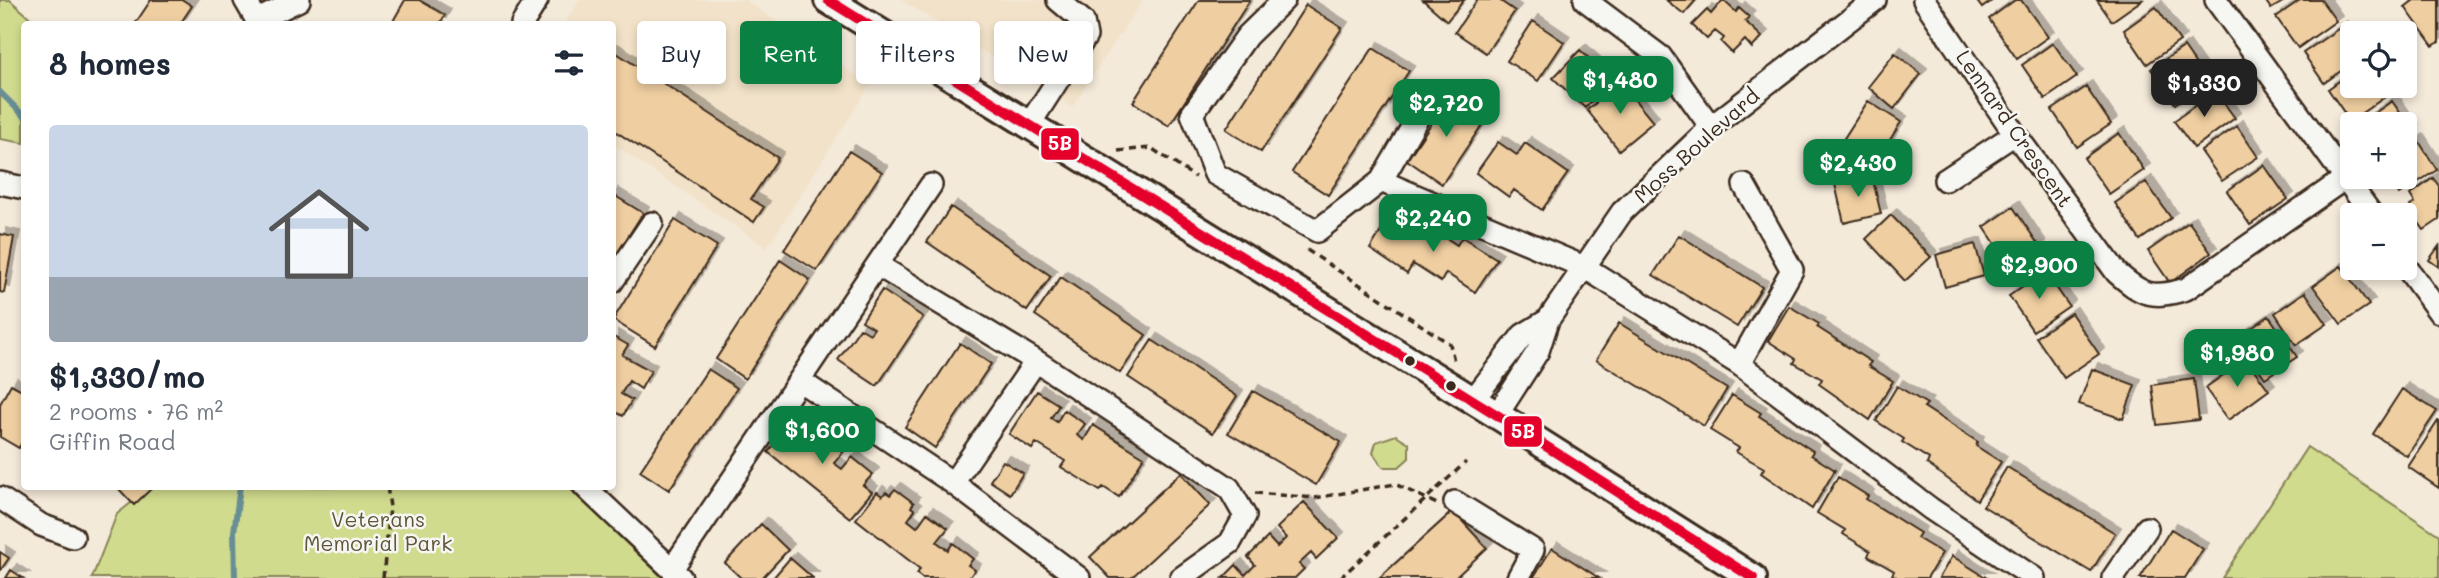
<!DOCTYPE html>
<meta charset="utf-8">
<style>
:root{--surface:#fff;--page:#f2f2f3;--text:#1f2937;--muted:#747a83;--accent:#0b8043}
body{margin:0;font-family:Mali,sans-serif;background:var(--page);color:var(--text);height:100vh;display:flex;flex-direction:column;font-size:26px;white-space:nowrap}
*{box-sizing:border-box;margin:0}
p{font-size:23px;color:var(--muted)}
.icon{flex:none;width:38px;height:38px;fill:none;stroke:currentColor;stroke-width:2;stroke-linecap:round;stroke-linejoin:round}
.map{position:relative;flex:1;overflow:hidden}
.details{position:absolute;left:21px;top:21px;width:595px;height:469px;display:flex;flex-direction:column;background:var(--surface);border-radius:7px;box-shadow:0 4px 10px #0003}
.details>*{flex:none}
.guide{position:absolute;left:637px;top:21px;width:665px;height:63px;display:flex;gap:14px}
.controls{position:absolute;left:2340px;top:21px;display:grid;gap:14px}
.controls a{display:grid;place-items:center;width:77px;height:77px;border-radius:7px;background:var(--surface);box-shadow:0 4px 10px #0003;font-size:35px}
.price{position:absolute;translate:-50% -60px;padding:0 16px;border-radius:14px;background:var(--accent);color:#fff;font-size:23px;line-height:46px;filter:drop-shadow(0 2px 4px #0008)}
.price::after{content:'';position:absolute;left:50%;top:42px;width:21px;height:16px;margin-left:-10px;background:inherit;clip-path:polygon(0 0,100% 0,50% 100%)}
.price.on{background:#222;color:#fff}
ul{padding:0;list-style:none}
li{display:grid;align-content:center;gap:14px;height:371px;padding:0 28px}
li span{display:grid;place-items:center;height:217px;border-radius:7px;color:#555}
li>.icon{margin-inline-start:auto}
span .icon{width:126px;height:126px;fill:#fffc;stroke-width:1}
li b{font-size:30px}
h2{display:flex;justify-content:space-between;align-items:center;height:84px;padding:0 28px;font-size:30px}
.chip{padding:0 24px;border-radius:7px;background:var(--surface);box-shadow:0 4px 10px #0003;font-size:24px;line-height:63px}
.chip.on{background:var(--accent);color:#fff}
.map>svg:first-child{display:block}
.built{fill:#f2e2c9}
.green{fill:#d0db8e;stroke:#868256;stroke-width:2}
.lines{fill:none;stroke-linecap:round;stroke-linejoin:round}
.stream{stroke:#678e95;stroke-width:6}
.building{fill:#efcea1;stroke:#3b2a1e;stroke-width:2;filter:url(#shadow)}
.minor-casing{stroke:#3b2a1e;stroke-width:26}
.major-casing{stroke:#3b2a1e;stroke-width:32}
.path{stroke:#3b2a1e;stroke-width:3.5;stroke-dasharray:7 5;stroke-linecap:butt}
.minor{stroke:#f6f6f2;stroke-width:21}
.major{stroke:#f6f6f2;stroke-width:26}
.bus-1-casing{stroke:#f6f6f2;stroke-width:16}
.bus-1{stroke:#e4002b;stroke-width:10}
.bus-dot{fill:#3b2a1e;stroke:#f6f6f2;stroke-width:2.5}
.labels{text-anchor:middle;stroke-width:5;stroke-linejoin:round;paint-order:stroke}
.street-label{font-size:21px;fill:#3b2a1e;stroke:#f6f6f2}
.park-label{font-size:21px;fill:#60563a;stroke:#f6f6f2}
.line-badge{stroke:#f6f6f2;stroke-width:2.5}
.badge-label{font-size:19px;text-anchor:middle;font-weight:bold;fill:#fff}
</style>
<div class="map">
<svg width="2439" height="578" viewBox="0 0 2439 578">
<defs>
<filter id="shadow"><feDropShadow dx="6" dy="-6" stdDeviation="0" flood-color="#0004"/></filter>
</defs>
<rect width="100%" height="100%" fill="#f4eada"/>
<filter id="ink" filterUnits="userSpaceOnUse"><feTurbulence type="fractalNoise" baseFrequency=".0143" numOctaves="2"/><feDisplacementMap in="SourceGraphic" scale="14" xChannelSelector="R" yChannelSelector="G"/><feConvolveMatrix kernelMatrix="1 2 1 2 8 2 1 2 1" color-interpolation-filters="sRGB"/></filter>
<g filter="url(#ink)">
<path class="built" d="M579,0H745L870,85L767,248L613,144L612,24H564Z
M901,0H1143L1072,107Z"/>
<path class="green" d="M0,0H10L37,24H24V143L0,139Z
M1396,435L1409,443V458L1399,467H1383L1373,453L1376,442Z
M2307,447L2439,535V578H2222Z
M152,486L568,487L663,578H92L117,514Z"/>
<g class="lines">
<path class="stream" d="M0,92L24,116
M235,578L234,532L240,486"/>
</g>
<path class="building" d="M151,0H183L192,6L180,24H135Z
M405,0H419L445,15L440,24H395L392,23Z
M1199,0H1250L1169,126L1133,102Z
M1423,0H1464L1447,21Z
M1477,0H1499L1515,11L1486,53L1455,32Z
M1666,0H1696L1684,14Z
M1723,0L1736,12L1739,8L1749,17L1745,21L1762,37L1752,48L1745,40L1732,53L1721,42L1724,38L1715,31L1707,39L1692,25L1707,10L1711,14Z
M1976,0H1993L1982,8Z
M2015,0H2021L2048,37L2017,59L1989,19Z
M2097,0H2142L2112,21Z
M2265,0H2286L2271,9Z
M2300,0H2321L2336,21L2298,48L2276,17Z
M2414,0H2439V42L2433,46L2405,7Z
M1306,5L1342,28L1261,152L1226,129Z
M2156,7L2180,41L2147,64L2124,30Z
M1533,21L1564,42L1538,81L1507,61Z
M2341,27L2352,42V63L2324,83L2303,53Z
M2053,43L2077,77L2045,99L2022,65Z
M2184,47L2208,82L2175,104L2151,69Z
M1373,48L1409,71L1328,195L1292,172Z
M612,50L778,158L751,199L764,207L754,222L612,129Z
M1580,50L1612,80L1585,108L1553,78Z
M1895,53L1921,74L1894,109L1868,87Z
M2352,72V86H2382L2388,95L2350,121L2328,89Z
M1621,83L1653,122L1619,150L1587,110Z
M2086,87L2111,124L2077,147L2052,110Z
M2215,91L2235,118L2194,148L2174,121Z
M1450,95L1486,119L1442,184L1407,160Z
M1868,101L1901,122L1875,164L1841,143Z
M2392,101L2412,130L2404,135V124H2359Z
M2237,126L2258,157L2222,181L2201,151Z
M2119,133L2144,170L2109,194L2084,158Z
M2418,140L2437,170L2399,194L2388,177H2404V149Z
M1498,142L1517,155L1525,143L1568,173L1542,210L1514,190L1509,197L1476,173Z
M849,151L882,172L817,271L784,250Z
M2264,165L2288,199L2250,225L2227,191Z
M1872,176L1881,214L1844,223L1835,184Z
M2433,178L2439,186V220L2424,230L2412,213L2414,212L2410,206L2415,203L2410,195Z
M2146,182L2171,218L2140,240L2115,203Z
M612,194L643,213L613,260L612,259Z
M951,207L1051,276L1027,311L927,242Z
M2013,207L2040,247L2011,267L1984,227Z
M1391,215L1423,235L1428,226L1457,245L1462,237L1497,259L1475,292L1446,273L1441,282L1413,264L1407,274L1370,249Z
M1891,215L1931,257L1905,281L1866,239Z
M675,220L717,246L655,346L613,320Z
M2189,222L2211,253L2170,283L2148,251Z
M0,234L14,237L4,293L0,292Z
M1679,235L1762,287L1737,327L1653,275Z
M1975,244L1984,276L1945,287L1936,255Z
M2439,246V267L2429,260Z
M780,260L810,280L745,379L716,359Z
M2341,266L2369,305L2341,324L2313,286Z
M2045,271L2069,306L2033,331L2009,296Z
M1061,277L1146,335L1120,373L1035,315Z
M882,290L923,317L877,386L838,360L860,328L870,334L874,328L862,321Z
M2305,292L2327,324L2296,345L2275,313Z
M1789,306L1819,324L1817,327L1871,362L1868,366L1893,381L1870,420L1819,384L1822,379L1794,363L1796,359L1768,341Z
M2071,313L2099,354L2064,378L2036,337Z
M2269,316L2297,357L2265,378L2237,338Z
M1619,323L1727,389L1704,426L1596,360Z
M612,336L628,345L622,355L651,371L641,389L629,381L621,394L632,400L623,416L612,410Z
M1152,340L1237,396L1213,433L1128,377Z
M960,343L991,364L935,448L905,427Z
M2246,359L2269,390L2228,420L2205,388Z
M708,369L737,388L669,490L640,471Z
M2092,369L2135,385L2123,419L2079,404Z
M2194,379L2199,420L2157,425L2152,385Z
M11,384L24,391V438L19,448L0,437V404Z
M1897,386L1927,404L1924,407L1978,442L1976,446L2001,462L1977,500L1927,464L1929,459L1902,442L1904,439L1876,421Z
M2402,389L2437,411L2407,456L2373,434Z
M1037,391L1059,405L1051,418L1057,422L1064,410L1085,424L1077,435L1084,440L1093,425L1144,457L1119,497L1103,487L1100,491L1061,467L1065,461L1036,443L1032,449L1009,434Z
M1253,391L1341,442L1316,485L1228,433Z
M1732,395L1761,413L1759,416L1813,451L1811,455L1835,470L1812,509L1761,473L1764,468L1736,452L1739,448L1710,430Z
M799,414L818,429L811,438L816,442L825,436L844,451L834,463L842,469L852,457L873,474L863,485L872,492L850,518L768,452Z
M2438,421H2439V488L2408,467Z
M1003,461L1023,473L1010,494L990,481Z
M2007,467L2115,533L2091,572L1983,506Z
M1181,473L1210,505L1131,578H1110L1090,557Z
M1838,477L1868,496L1866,499L1920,533L1917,538L1942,553L1927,578H1898L1892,575L1894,571L1868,556L1870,551L1843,534L1845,530L1817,513Z
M116,486H154L134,505Z
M895,489L914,503L911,507L915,510L908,520L917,527L927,513L948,528L937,542L948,550L953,543L973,559L968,565L975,570L969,578H922L917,574L920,569L856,519L877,492L882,496L886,492L890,495Z
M1304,502L1338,538L1316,559L1311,553L1299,564L1304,569L1295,578H1223L1236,565L1245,575L1255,565L1248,557L1268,537L1277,547L1286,538L1277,528Z
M1453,511L1487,548L1455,578H1379Z
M761,524L788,550L762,578H741L725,563Z
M2171,529L2203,549L2185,578H2140Z
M1552,548L1599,578H1533Z
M0,552L9,558L0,571Z
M1952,556L1987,578H1939Z
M790,558L813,578H773Z
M11,570L23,578H6Z"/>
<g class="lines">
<defs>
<path id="minor" d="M245,0L259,24
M1284,0L1247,36L1192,114L1215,174L1317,231L1381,181L1425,105
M1585,0L1661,57L1711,127
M1924,0L2015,134L2117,273C2143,296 2153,299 2186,289L2347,177
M2216,0L2372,215
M258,20L299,0
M522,24L537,0
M1029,125L1086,36L1083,21L1058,0
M1945,180L2015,134
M1381,181L1584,267L1739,364L1931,509L2034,578
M0,183L24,188
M2404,264L2439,312
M879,266L1036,361L1229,488L1245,516L1230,543L1181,578
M612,282L652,223
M1739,364L1792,270L1744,185
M800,381L953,483L1079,578
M1473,400L1523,335L1548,320
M1497,415L1538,351L1548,320L1622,212L1711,127L1875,0
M953,483L1036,361
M584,486L681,578
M0,498L41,525L73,537
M1455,502L1533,550L1518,578
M672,569L931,185
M2113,578L2147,528"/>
<path id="major" d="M828,0L1497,415L1753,578"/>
</defs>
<use href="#minor" class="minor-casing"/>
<use href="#major" class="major-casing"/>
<path class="path" d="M1118,151L1151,148L1195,177
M1307,250L1450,344L1454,361
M1255,493L1315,498L1395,484L1437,504
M383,578L390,507L387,486
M1340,578L1466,462"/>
<use href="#minor" class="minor"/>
<use href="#major" class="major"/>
<defs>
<path id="bus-1" d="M828,0L1497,415L1753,578"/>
</defs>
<use href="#bus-1" class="bus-1-casing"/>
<use href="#bus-1" class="bus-1"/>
</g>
</g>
<g class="bus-dot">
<circle cx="1410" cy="361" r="6"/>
<circle cx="1451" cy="386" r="6"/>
</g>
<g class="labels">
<g class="street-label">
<text transform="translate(2014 129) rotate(55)" y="7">Lennard Crescent</text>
<text transform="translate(1697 146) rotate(-42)" y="7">Moss Boulevard</text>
</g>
<g class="park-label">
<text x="378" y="527">Veterans<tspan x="378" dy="24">Memorial Park</tspan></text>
</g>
</g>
<g class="line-badge">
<rect x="1040" y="127" width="40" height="34" rx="7" fill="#e4002b"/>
<rect x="1503" y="415" width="40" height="33" rx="7" fill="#e4002b"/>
</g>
<g class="badge-label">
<text x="1060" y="150">5B</text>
<text x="1523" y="438">5B</text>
</g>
</svg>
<div class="controls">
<a><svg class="icon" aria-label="locate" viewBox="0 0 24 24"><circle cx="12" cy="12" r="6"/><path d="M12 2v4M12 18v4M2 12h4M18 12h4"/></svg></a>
<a>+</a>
<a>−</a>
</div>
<b class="price" style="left:1620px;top:116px">$1,480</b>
<b class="price on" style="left:2204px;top:119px">$1,330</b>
<b class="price" style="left:1446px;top:139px">$2,720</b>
<b class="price" style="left:1858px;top:199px">$2,430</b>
<b class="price" style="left:1433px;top:254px">$2,240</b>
<b class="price" style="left:2039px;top:301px">$2,900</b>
<b class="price" style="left:2237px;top:389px">$1,980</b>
<b class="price" style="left:822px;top:466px">$1,600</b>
<div class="guide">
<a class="chip">Buy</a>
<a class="chip on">Rent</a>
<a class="chip">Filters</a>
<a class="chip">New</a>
</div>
<section class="details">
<h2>8 homes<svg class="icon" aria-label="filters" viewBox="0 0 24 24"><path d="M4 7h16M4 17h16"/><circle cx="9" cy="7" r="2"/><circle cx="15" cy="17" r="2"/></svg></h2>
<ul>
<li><span style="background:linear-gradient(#c9d6e8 70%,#9aa5b1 0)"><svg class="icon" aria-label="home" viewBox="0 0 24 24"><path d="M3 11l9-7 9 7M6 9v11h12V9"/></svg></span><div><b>$1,330/mo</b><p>2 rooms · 76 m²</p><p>Giffin Road</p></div></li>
</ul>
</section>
</div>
